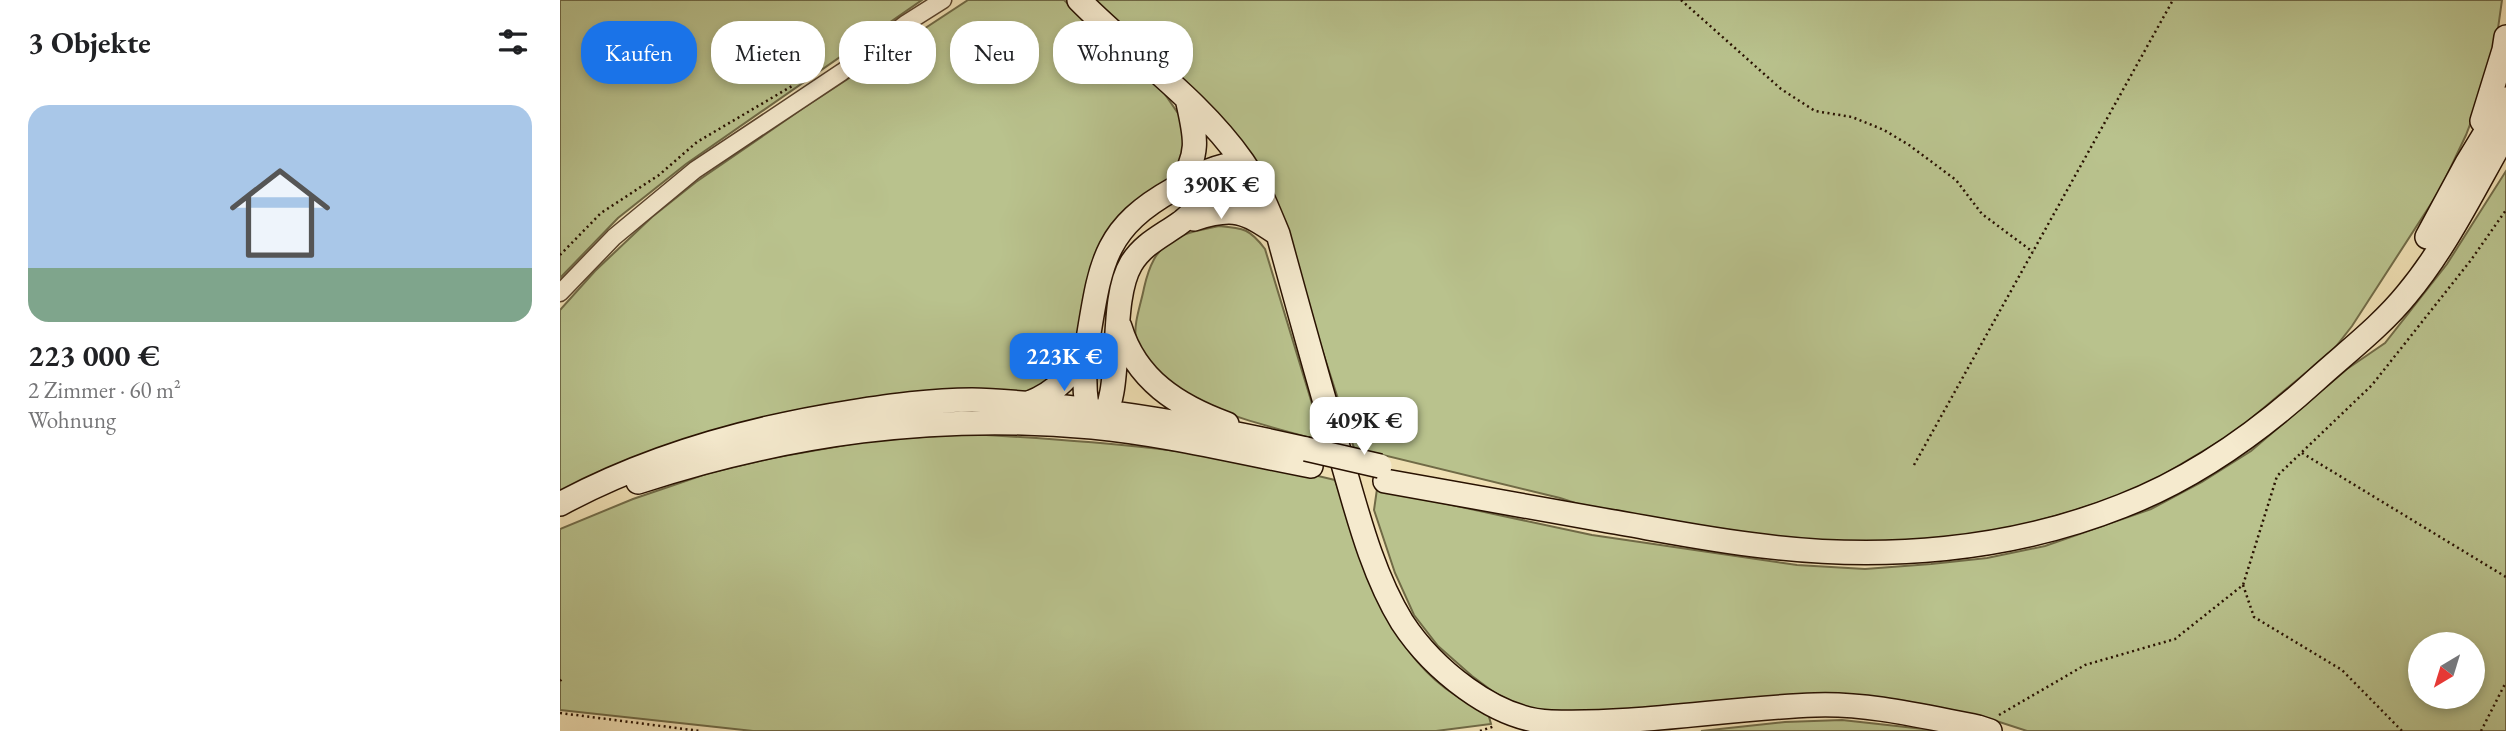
<!DOCTYPE html>
<html lang="de">
<meta charset="utf-8">
<style>
:root{--surface:#fff;--page:#f6f6f6;--text:#202124;--muted:#757577;--line:#e0e0e0;--accent:#1a73e8}
body{margin:0;font-family:"EB Garamond",serif;background:var(--page);color:var(--text);height:100vh;display:flex;flex-direction:column;font-size:26px;white-space:nowrap}
*{box-sizing:border-box;margin:0}
p{font-size:23px;color:var(--muted)}
.icon{flex:none;width:38px;height:38px;fill:none;stroke:currentColor;stroke-width:2;stroke-linecap:round;stroke-linejoin:round}
.map{position:relative;flex:1;overflow:hidden}
.side{display:flex;flex-direction:column;background:var(--surface);width:560px}
.side>*{flex:none}
.guide{position:absolute;left:21px;top:21px;width:665px;height:63px;display:flex;gap:14px}
.needle{width:46px;rotate:218deg}
.fabs{position:absolute;left:1848px;top:632px;display:grid;gap:14px}
.fabs a{display:grid;place-items:center;width:77px;height:77px;border-radius:50%;background:var(--surface);box-shadow:0 4px 10px #0003;font-size:35px}
.price{position:absolute;translate:-50% -60px;padding:0 16px;border-radius:14px;background:#fff;color:#222;font-size:23px;line-height:46px;filter:drop-shadow(0 2px 4px #0008)}
.price::after{content:'';position:absolute;left:50%;top:42px;width:21px;height:16px;margin-left:-10px;background:inherit;clip-path:polygon(0 0,100% 0,50% 100%)}
.price.on{background:var(--accent);color:#fff}
ul{padding:0;list-style:none}
li{display:grid;align-content:center;gap:14px;height:371px;padding:0 28px}
li+li{border-top:2px solid var(--line)}
li span{display:grid;place-items:center;height:217px;border-radius:21px;color:#555}
li>.icon{margin-inline-start:auto}
span .icon{width:126px;height:126px;fill:#fffc;stroke-width:1}
li b{font-size:30px}
h2{display:flex;justify-content:space-between;align-items:center;height:84px;padding:0 28px;font-size:30px}
.tag{padding:0 24px;border-radius:28px;background:var(--surface);box-shadow:0 4px 10px #0003;font-size:24px;line-height:63px}
.tag.on{background:var(--accent);color:#fff}
main{display:flex;flex:1;min-height:0}
.map>svg:first-child{display:block}
.green{fill:#b9c28d;stroke:#706a46;stroke-width:2;fill-rule:evenodd}
.lines{fill:none;stroke-linecap:round;stroke-linejoin:round}
.minor-casing{stroke:#5a442d;stroke-width:19}
.secondary-casing{stroke:#281100;stroke-width:26}
.path{stroke:#281100;stroke-width:2.5;stroke-dasharray:2 3.5;stroke-linecap:butt}
.minor{stroke:#f5eace;stroke-width:16}
.secondary{stroke:#f5eace;stroke-width:23}
.secondary-bridge-casing{stroke:#281100;stroke-width:26;stroke-linecap:butt}
.secondary-bridge{stroke:#f5eace;stroke-width:23}
</style>
<main>
<section class="side">
<h2>3 Objekte<svg class="icon" aria-label="filters" viewBox="0 0 24 24"><path d="M4 7h16M4 17h16"/><circle cx="9" cy="7" r="2"/><circle cx="15" cy="17" r="2"/></svg></h2>
<ul>
<li><span style="background:linear-gradient(#a9c7e8 75%,#7fa58c 0)"><svg class="icon" aria-label="home" viewBox="0 0 24 24"><path d="M3 11l9-7 9 7M6 9v11h12V9"/></svg></span><div><b>223 000 €</b><p>2 Zimmer · 60 m²</p><p>Wohnung</p></div></li>
</ul>
</section>
<div class="map">
<svg width="1946" height="731" viewBox="0 0 1946 731">
<rect width="100%" height="100%" fill="#efdfb3"/>
<filter id="stains"><feTurbulence type="fractalNoise" baseFrequency=".00286" numOctaves="4"/><feColorMatrix values="0 0 0 0 .2 0 0 0 0 .09 0 0 0 0 .02 0 0 0 .5 -.17"/></filter>
<radialGradient id="worn" r=".72"><stop offset=".6" stop-color="#630" stop-opacity="0"/><stop offset="1" stop-color="#630" stop-opacity=".3"/></radialGradient>
<path class="green" d="M0,0H362L126,164L58,218L0,278Z
M408,0H504L602,90L626,125L628,138L618,173L591,193L509,357C495,378 488,385 464,393L0,492V310L35,271L92,217L136,182L242,109Z
M530,0H1942L1933,64L1906,135L1880,190L1792,326L1774,349L1675,432L1596,479L1558,496L1510,512L1455,527L1395,538L1297,542L1248,541L1197,536L1043,512L1000,498L794,448L732,257L724,222Z
M1946,171V731H1467L1421,716L1375,707L1295,699L1015,716L959,706L935,693L912,676L878,646L854,615L835,573L814,510L817,489L1032,535L1237,565L1305,569L1371,564L1427,558L1485,546L1591,509L1642,482L1691,451L1787,369L1825,343L1887,264ZM1860,644H1913V696H1860Z
M659,226C684,228 690,229 705,249L760,430L755,439C710,427 660,414 618,393C601,384 579,360 576,340C573,324 581,304 584,288C595,240 614,235 659,226Z
M410,434C532,441 656,450 775,480C802,556 823,648 895,695C905,702 917,707 928,713L931,724L876,731H193L0,710V529L73,499L149,473L212,458L314,440Z
M1282,720L1382,731H1141L1225,722Z"/>
<g class="lines">
<defs>
<path id="minor" d="M0,293L54,237L135,170L282,72L345,24L383,0"/>
<path id="secondary" d="M519,0C572,54 639,99 683,162C698,184 708,210 718,234C739,311 760,387 783,464C798,516 813,575 842,622C872,668 934,720 991,722C1079,725 1167,708 1255,705C1309,703 1365,717 1418,727L1430,731
M1922,121L1944,50L1946,37
M619,186C640,154 636,138 628,103
M634,219C674,206 684,211 718,234
M1867,237L1907,163L1946,99
M560,327C576,380 618,406 667,424
M469,403C497,392 511,375 526,349
M532,423C521,396 525,361 529,333C541,260 546,227 614,189C637,175 656,165 683,163
M538,425C566,397 547,305 571,264C583,244 602,236 620,223C626,219 631,213 637,209C648,202 663,197 673,187C680,180 681,171 683,163
M825,481C897,494 970,507 1043,520C1096,529 1149,540 1203,546C1323,561 1449,551 1562,506C1635,478 1700,431 1757,379C1788,351 1821,326 1847,294C1887,246 1915,187 1946,133
M78,482C228,433 375,413 532,427C605,434 678,452 751,466
M0,504C91,455 189,428 291,412C330,406 371,400 412,400C440,400 468,404 496,406C580,415 664,430 746,449"/>
</defs>
<use href="#minor" class="minor-casing"/>
<use href="#secondary" class="secondary-casing"/>
<path class="path" d="M1121,0L1221,89L1255,111L1292,117L1324,130L1349,145L1396,180L1422,214L1473,252
M0,255L41,213L99,175L137,142L232,86
M1742,453L1946,577
M1354,465L1613,0
M1683,585L1694,617L1782,670L1842,731
M0,681L3,677
M0,713L140,731
M1439,715L1525,665L1615,639L1683,585L1717,476L1812,385L1911,260L1946,210
M920,731L935,726
M1921,731L1946,682"/>
<use href="#minor" class="minor"/>
<use href="#secondary" class="secondary"/>
<defs>
<path id="secondary-bridge" d="M746,449L820,466"/>
</defs>
<use href="#secondary-bridge" class="secondary-bridge-casing"/>
<use href="#secondary-bridge" class="secondary-bridge"/>
</g>
<rect width="100%" height="100%" filter="url(#stains)"/>
<rect width="100%" height="100%" fill="url(#worn)"/>
</svg>
<div class="fabs">
<a><svg class="needle" viewBox="-14 -14 28 28"><path d="M0-13l5 13h-10z" fill="#e53935"/><path d="M0 13l5-13h-10z" fill="#757577"/></svg></a>
</div>
<b class="price" style="left:661px;top:221px">390K €</b>
<b class="price on" style="left:504px;top:393px">223K €</b>
<b class="price" style="left:804px;top:457px">409K €</b>
<div class="guide">
<a class="tag on">Kaufen</a>
<a class="tag">Mieten</a>
<a class="tag">Filter</a>
<a class="tag">Neu</a>
<a class="tag">Wohnung</a>
</div>
</div>
</main>
